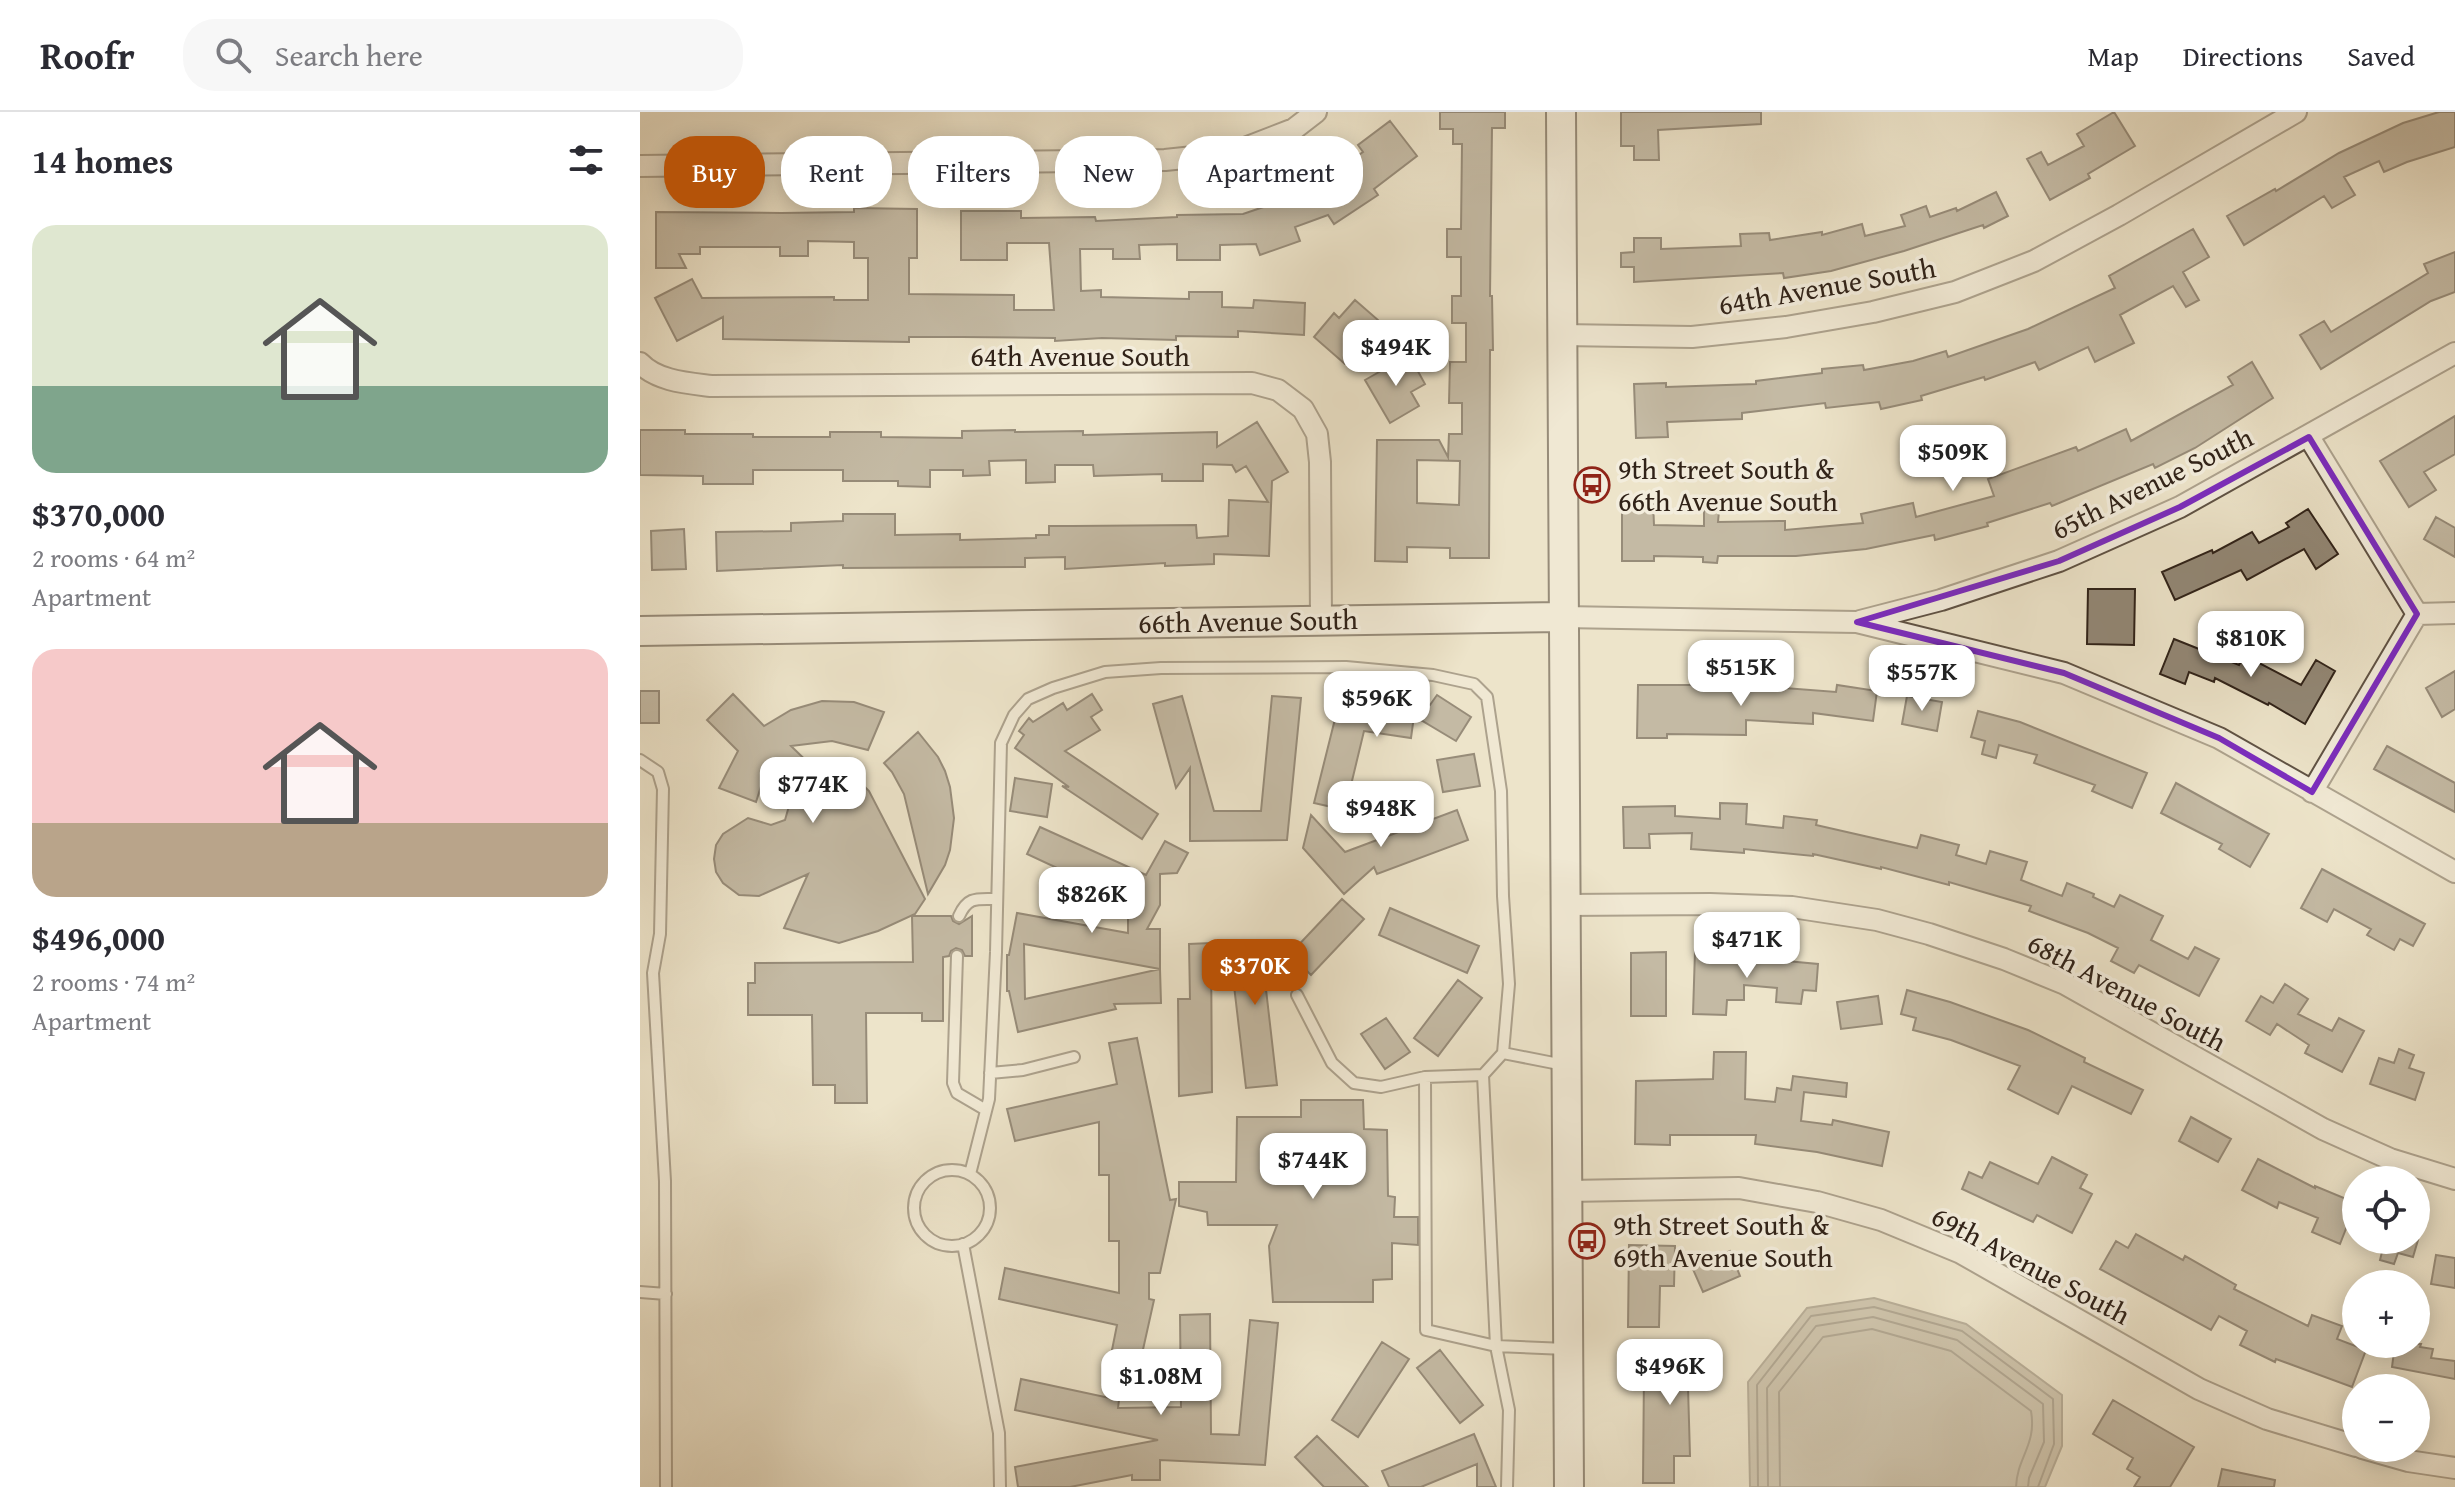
<!DOCTYPE html>
<meta charset="utf-8">
<style>
:root{--surface:#fff;--page:#f7f7f7;--text:#2b2b33;--muted:#7c7c81;--line:#e1e1e2;--accent:#b45309}
body{margin:0;font-family:"Gentium Book Plus",serif;background:var(--page);color:var(--text);height:100vh;display:flex;flex-direction:column;font-size:30px;white-space:nowrap}
*{box-sizing:border-box;margin:0}
p{font-size:26px;color:var(--muted)}
.icon{flex:none;width:44px;height:44px;fill:none;stroke:currentColor;stroke-width:2;stroke-linecap:round;stroke-linejoin:round}
.map{position:relative;flex:1;overflow:hidden}
.side{display:flex;flex-direction:column;background:var(--surface);width:640px}
.side>*{flex:none}
.banner{position:absolute;left:24px;top:24px;width:760px;height:72px;display:flex;gap:16px}
.tools{position:absolute;left:1702px;top:1054px;display:grid;gap:16px}
.tools a{display:grid;place-items:center;width:88px;height:88px;border-radius:50%;background:var(--surface);box-shadow:0 4px 20px #0003;font-size:40px}
.price{position:absolute;translate:-50% -68px;padding:0 18px;border-radius:16px;background:#fff;color:#222;font-size:26px;line-height:52px;filter:drop-shadow(0 2px 4px #0008)}
.price::after{content:'';position:absolute;left:50%;top:48px;width:24px;height:18px;margin-left:-12px;background:inherit;clip-path:polygon(0 0,100% 0,50% 100%)}
.price.current{background:var(--accent);color:#fff}
ul{padding:0;list-style:none}
li{display:grid;align-content:center;gap:16px;height:424px;padding:0 32px}
li span{display:grid;place-items:center;height:248px;border-radius:24px;color:#555}
li>.icon{margin-inline-start:auto}
span .icon{width:144px;height:144px;fill:#fffc;stroke-width:1}
li b{font-size:34px}
h2{display:flex;justify-content:space-between;align-items:center;height:96px;padding:0 32px;font-size:34px}
.tag{padding:0 28px;border-radius:32px;background:var(--surface);box-shadow:0 4px 20px #0003;font-size:28px;line-height:72px}
.tag.current{background:var(--accent);color:#fff}
header{display:flex;align-items:center;gap:48px;box-sizing:border-box;height:112px;padding:0 40px;background:var(--surface);border-bottom:2px solid var(--line)}
header strong{font-size:38px}
nav{display:flex;gap:44px;margin-inline-start:auto;font-size:28px}
.search{width:560px;height:72px;background:var(--page);display:flex;align-items:center;gap:20px;box-sizing:border-box;padding:0 28px;border-radius:32px;color:var(--muted);font-size:30px}
main{display:flex;flex:1;min-height:0}
.map>svg:first-child{display:block}
.water{fill:#ada28d;stroke:#7b6f5e;stroke-width:2}
.lines{fill:none;stroke-linecap:round;stroke-linejoin:round}
.shore{stroke:#6e6252;stroke-width:2}
.building{fill:#928775;stroke:#302218;stroke-width:2;fill-rule:evenodd}
.lane-casing{stroke:#5f5244;stroke-width:14}
.street-casing{stroke:#5f5244;stroke-width:24}
.secondary-casing{stroke:#302218;stroke-width:32}
.lane{stroke:#f3eddd;stroke-width:10}
.street{stroke:#f3eddd;stroke-width:20}
.secondary{stroke:#f3eddd;stroke-width:28}
.marked{fill:none;stroke:#7b2cbf;stroke-width:6;stroke-linejoin:round}
.labels{text-anchor:middle;stroke-width:7;stroke-linejoin:round;paint-order:stroke}
.street-label{font-size:28px;fill:#302218;stroke:#f3eddd}
.poi-label{font-size:28px;fill:#302218;stroke:#f3eddd;text-anchor:start}
</style>
<header>
<strong>Roofr</strong>
<div class="search"><svg class="icon" aria-label="search" viewBox="0 0 24 24"><circle cx="10" cy="10" r="6"/><path d="M15 15l6 6"/></svg>Search here</div>
<nav><a>Map</a><a>Directions</a><a>Saved</a></nav>
</header>
<main>
<section class="side">
<h2>14 homes<svg class="icon" aria-label="filters" viewBox="0 0 24 24"><path d="M4 7h16M4 17h16"/><circle cx="9" cy="7" r="2"/><circle cx="15" cy="17" r="2"/></svg></h2>
<ul>
<li><span style="background:linear-gradient(#dfe7d0 65%,#7fa58c 0)"><svg class="icon" aria-label="home" viewBox="0 0 24 24"><path d="M3 11l9-7 9 7M6 9v11h12V9"/></svg></span><div><b>$370,000</b><p>2 rooms · 64 m²</p><p>Apartment</p></div></li>
<li><span style="background:linear-gradient(#f6c9c9 70%,#b9a48a 0)"><svg class="icon" aria-label="home" viewBox="0 0 24 24"><path d="M3 11l9-7 9 7M6 9v11h12V9"/></svg></span><div><b>$496,000</b><p>2 rooms · 74 m²</p><p>Apartment</p></div></li>
</ul>
</section>
<div class="map">
<svg width="1815" height="1375" viewBox="0 0 1815 1375">
<rect width="100%" height="100%" fill="#ede4ca"/>
<filter id="stains"><feTurbulence type="fractalNoise" baseFrequency=".0025" numOctaves="4"/><feColorMatrix values="0 0 0 0 .2 0 0 0 0 .09 0 0 0 0 .02 0 0 0 .5 -.17"/></filter>
<radialGradient id="worn" r=".72"><stop offset=".6" stop-color="#630" stop-opacity="0"/><stop offset="1" stop-color="#630" stop-opacity=".3"/></radialGradient>
<path class="water" d="M1234,1186L1326,1212L1422,1283V1334L1405,1375H1110L1108,1270L1167,1196Z"/>
<g class="lines">
<path class="shore" d="M1118,1375L1117,1273L1171,1204L1234,1195L1322,1219L1413,1287L1414,1332L1398,1375
M1128,1375L1127,1276L1176,1214L1233,1205L1317,1228L1403,1292L1404,1330L1389,1366L1388,1375
M1140,1375L1139,1280L1183,1225L1232,1217L1311,1239L1391,1299C1397,1333 1377,1345 1376,1375"/>
</g>
<path class="building" d="M800,0H865V16H852L850,184H852L853,238H850L849,446H810V436L767,435V450L735,449L737,328H799L808,345L809,322H822V291H809L810,250H826V211H812V184H821V145H807V117H821L822,32H813V17H800ZM777,348L820,349L819,393L777,391Z
M981,0H1121V12L1018,18L1019,48H994V34H981Z
M1474,0L1495,34L1448,62L1450,66L1410,88L1387,47L1401,40L1408,53L1444,34L1437,22Z
M1799,0H1815V35L1767,50L1744,60L1739,49L1704,65L1715,83L1692,96L1684,84L1604,133L1587,104L1635,77L1636,79L1699,41L1763,11Z
M750,9L777,44L734,77L738,83L694,112L688,103L655,115L660,129L620,143L616,132L580,133V148H537V132L499,133L500,147H473V137H440L441,179L461,178V185L549,187V180H582V195L613,196L614,188L665,191L664,223L598,219V225L536,224V228L462,226L415,229V226L322,225H269V230L83,227V205L37,229L15,186L52,167L62,186L194,185V188H228V146H214V130L168,129V144H140V135H60V142H39L46,156H16V100L141,101L214,100V96L277,97V146H269V182L374,183V198H414L409,131H367V148H321V99H381V106L455,105L456,109L537,105V103L603,102L662,82L723,40L718,33Z
M1356,80L1368,104L1344,116L1343,113L1264,139L1191,159L1144,166L1143,161L994,170V155H981V141L994,140V126H1021V137L1101,134L1100,122L1129,121L1130,128L1182,120V123L1222,112L1225,124L1265,114L1261,103L1286,94L1290,105L1316,96L1317,99Z
M1553,117L1569,145L1543,160L1559,188L1546,195L1533,174L1480,203L1494,231L1455,250L1448,235L1399,258L1395,250L1345,268L1344,265L1281,284L1282,288L1241,297L1239,290L1186,296L1185,291L1102,301V307L1027,310L1028,325L996,326L994,272L1026,271V275L1116,272V269L1182,261V257L1223,253L1224,258L1273,249L1306,239L1308,245L1388,217L1475,176L1469,164Z
M1815,140V180L1791,189L1681,257L1660,223L1684,209L1691,220L1788,161L1784,152Z
M715,188L738,208L723,225L730,231L711,252H705L674,225L694,201L699,206Z
M769,243L785,272L771,280L779,294L750,311L725,268Z
M1612,250L1633,286L1555,336L1515,356L1513,352L1412,394L1410,391L1347,411L1348,414L1295,428L1294,423L1226,437L1156,444H1078L1077,451L1063,450V445L1014,444V449H982V389H1013L1014,413L1064,414V399H1079L1078,410L1145,409V418L1223,411L1221,402L1273,391L1276,405L1354,384L1348,367L1436,335L1438,339L1486,317L1491,329L1593,273L1588,265Z
M1815,304V342L1784,360L1796,378L1769,395L1740,349Z
M617,310L648,360L632,369L629,444L574,442V452L525,454V451L425,457V445L385,446V455L203,456V453L77,459L76,420L151,419V411L203,409V402H255V423L320,422V428L396,426V423H409V414H433L556,413L557,426L588,424L589,388L628,390L606,354L596,360L592,353L563,352V369H522V362L454,364L453,353H415V370L386,371V348L349,349L350,363L323,364V358H290V375L258,374V369H203V358H113V372H63V364L0,363V318H45V322H113V325H190V320H241V325L322,326V319L375,318V320L443,319V323L577,320V335Z
M1668,397L1698,442L1676,457L1664,437L1607,468L1601,458L1535,488L1522,460L1572,438L1573,441L1612,420L1619,431L1649,415L1646,411Z
M1796,405L1815,416V445L1784,427Z
M44,417L46,457L12,458L11,419Z
M1448,477H1495L1494,533L1447,532Z
M1534,527L1599,553L1604,543L1661,573L1676,548L1695,559L1665,612L1629,591L1628,593L1575,566L1574,570L1549,560L1545,572L1520,562Z
M1815,559V597L1802,605L1786,576Z
M998,573H1106L1196,580L1197,573L1237,579L1233,609L1173,601V612L1106,608V623L1027,622V626H997Z
M0,579H19V611H0Z
M93,582L124,614L151,598L182,589L214,590L244,600L228,638L192,629L151,634L181,663H201L216,668L210,682L222,672L229,679L285,787L275,802L238,819L199,831L144,816L168,762L119,784L99,783L83,771L76,760L74,747L76,733L83,722L108,706L131,713L145,708L151,687L125,662L116,690L79,676L98,639L67,608Z
M452,582L462,598L451,605L460,618L425,639L518,702L502,727L422,674L429,675L375,636L384,623L379,619L389,606L393,610L423,591L427,598Z
M797,583L831,605L816,629L774,604L771,626L724,619L705,698L674,691L698,595L732,603L734,591L760,595L746,585L790,593Z
M542,584L574,699H621L632,584L661,586L647,728L550,729V656L536,676L513,592Z
M1267,584L1302,590L1297,619L1262,612Z
M1338,599L1380,610L1507,661L1492,696L1452,679L1455,673L1394,651L1397,643L1359,633L1356,646L1342,642L1345,629L1331,625Z
M278,620L298,645L305,659L310,675L314,706L310,738L305,753L288,782L264,682L252,660L244,651Z
M1747,634L1815,671V700L1734,657Z
M834,642L840,674L803,680L797,648Z
M375,666L412,672L407,705L370,699Z
M1536,671L1629,722L1610,755L1579,737L1582,732L1521,701Z
M1080,691L1107,692L1106,712L1143,716L1144,704L1177,708L1176,713L1277,736L1281,723L1319,733L1316,743L1346,752L1350,739L1387,750L1381,768L1422,784L1427,771L1454,782L1453,785L1474,795L1480,783L1523,804L1511,828L1548,847L1555,835L1579,847L1559,884L1499,853L1494,861L1471,849L1478,836L1448,821L1389,799L1391,794L1309,770V773L1241,755V757L1173,742V744L1104,737V741L1051,737L1052,721L1009,722L1010,736H984L983,695L1035,694V704L1080,707Z
M817,698L828,728L737,762L734,755L704,782L663,736L671,703L705,740Z
M400,715L506,763L525,729L548,741L537,761L520,762V793L507,817H520V857L384,832L385,887L520,857L521,891L474,892L476,897L378,920L369,879H367V843H369L377,801L488,821V795L490,790L387,742Z
M1682,757L1785,812L1773,834L1760,827L1754,838L1727,823L1731,817L1694,797L1687,810L1661,796Z
M702,787L724,807L671,863L650,842Z
M750,796L839,834L827,861L739,823Z
M272,804H311L313,809L319,812L332,804V844H325L322,838L316,836L311,839L309,844L303,845V909H282V901H226L227,991H195V973H173L172,903H108V871H115V851L273,850Z
M642,829L643,860H624L637,973L606,976L589,831Z
M571,831L572,980L539,984L538,887H550L549,832Z
M1055,839L1106,841L1105,845L1178,852L1176,879L1163,878L1161,892L1136,890L1137,876L1104,873V888H1087L1086,903L1053,902Z
M1026,840V904H991V841Z
M818,868L842,886L798,944L774,926Z
M1645,872L1668,887L1658,902L1692,919L1699,906L1724,919L1702,960L1665,941L1669,933L1637,912L1630,923L1606,909L1621,884L1633,891Z
M1267,878L1310,890L1388,918L1445,946L1444,950L1503,978L1491,1002L1432,974L1418,1002L1368,977L1380,954L1311,928L1273,918L1276,906L1261,902Z
M1238,884L1242,912L1201,917L1197,890Z
M746,906L770,940L745,957L721,922Z
M497,926L530,1088L536,1087L520,1161H509V1187L514,1188L498,1260L469,1253L477,1213L359,1187L365,1156L479,1181V1129H469V1063H459V1010L375,1029L367,997L477,972L469,931Z
M1759,937L1774,943L1769,956L1784,961L1775,988L1730,972L1739,946L1754,951Z
M1074,940H1106L1105,987L1135,990L1137,976L1151,978L1153,964L1207,971L1206,985L1164,980L1161,1009L1192,1013L1193,1008L1249,1020L1242,1054L1177,1040L1115,1032L1116,1023H1030V1033L995,1032L996,969L1073,967Z
M661,988H723L724,1017L747,1018L748,1084L755,1085L754,1105H778V1133L752,1131V1167L733,1168V1190H633L629,1134L637,1113H568L567,1100L539,1094V1070H596L597,1005H661Z
M1551,1005L1591,1027L1578,1050L1539,1029Z
M1412,1045L1447,1063L1440,1076L1452,1082L1432,1121L1397,1103L1393,1110L1322,1077L1329,1060L1342,1066L1350,1050L1398,1072Z
M1618,1047L1675,1076V1074L1716,1091L1700,1132L1672,1120L1678,1106L1639,1090L1637,1096L1602,1078Z
M1496,1122L1543,1148L1545,1144L1596,1173L1594,1177L1668,1214L1672,1203L1702,1214L1697,1227L1726,1238L1712,1275L1636,1247L1635,1250L1600,1233L1607,1219L1579,1204L1571,1218L1460,1157L1476,1129L1488,1136Z
M1729,1128H1778L1773,1145L1758,1141L1754,1152L1740,1148L1743,1136L1729,1132Z
M989,1133L1035,1134L1034,1174H1020L1019,1215H988Z
M1090,1139L1100,1164L1063,1180L1052,1155Z
M1796,1143L1815,1146V1176L1791,1172Z
M570,1202L571,1322L599,1323L610,1208L638,1211L625,1353L520,1348V1368H492V1363L430,1375H378L375,1355L518,1328L375,1298L381,1267L479,1288L478,1296L541,1295L540,1203Z
M1019,1228H1064V1275H1048L1050,1344H1034V1371H1003L1004,1259H1019Z
M742,1230L769,1247L718,1325L692,1308Z
M1755,1232H1781L1780,1235L1793,1237L1791,1246L1815,1249V1267L1752,1255Z
M800,1238L843,1293L820,1311L777,1256Z
M1473,1288L1554,1335L1530,1375H1494L1500,1365L1487,1357L1493,1346L1453,1322Z
M834,1322L856,1375H837V1352L781,1375H749L742,1359Z
M677,1324L728,1375H684L655,1345Z
M1582,1357L1635,1368L1634,1375H1578Z"/>
<g class="lines">
<defs>
<path id="lane" d="M0,648L18,660L23,677L20,822L13,861L25,1069L26,1375
M319,804C328,784 337,787 357,787
M317,844L313,971L317,981L346,998
M657,883L692,951L714,971L741,975L785,965L843,963
M863,941L924,953
M350,961L383,958L434,945
M785,965L786,1218L856,1234L926,1237
M274 1096a38 38 0 1 1 76 0a38 38 0 1 1-76 0Z
M330,1062L349,987L356,840L361,631L374,603L388,587L413,576L465,560L521,556L706,555L793,563L834,572L847,585L861,679L863,784L869,872L863,941L843,963L856,1234L869,1298L867,1375
M323,1132L359,1321L360,1375
M0,1180L26,1182"/>
<path id="street" d="M0,54L525,48L592,41L654,17L676,0
M922,223L1052,225L1146,215L1233,200L1315,180L1394,149L1479,103L1656,0
M0,251C17,269 47,271 71,274L612,271L638,278L663,297L677,322L680,350L681,508
M1669,325L1777,502L1672,680
M1777,502L1815,501
M923,505L1217,510L1424,561L1579,626L1815,760
M1220,509L1301,488L1419,449L1540,395L1815,241
M925,793L1070,792L1152,795L1237,808L1289,822L1364,847L1425,872L1683,1017L1750,1047L1815,1067
M928,1079L1099,1076L1177,1090L1241,1108L1321,1141L1559,1277L1627,1307L1716,1334
M1722,1336L1768,1349L1815,1356"/>
<path id="secondary" d="M921,0L929,1375
M0,519L923,505"/>
</defs>
<use href="#lane" class="lane-casing"/>
<use href="#street" class="street-casing"/>
<use href="#secondary" class="secondary-casing"/>
<use href="#lane" class="lane"/>
<use href="#street" class="street"/>
<use href="#secondary" class="secondary"/>
</g>
<path d="M0 0H1815V1375H0ZM1669,325L1777,502L1672,680L1579,626L1424,561L1217,510L1419,449L1540,395Z" fill="#ede4ca" fill-opacity=".55" fill-rule="evenodd"/>
<path class="marked" d="M1669,325L1777,502L1672,680L1579,626L1424,561L1217,510L1419,449L1540,395Z"/>
<defs>
<symbol id="bus-ring" viewBox="-11 -11 22 22"><circle r="9.5" fill="#f3eddd" stroke="#8f2418" stroke-width="1.5"/><path d="M-5-6H5V4H4V6H2V4H-2V6H-4V4H-5ZM-3.5-4V0h7V-4ZM-3.5 1.2v1.5H-2V1.2ZM2 1.2v1.5H3.5V1.2Z" fill="#8f2418"/></symbol>
</defs>
<g fill-rule="evenodd">
<use href="#bus-ring" x="932" y="353" width="40" height="40"/>
<use href="#bus-ring" x="927" y="1109" width="40" height="40"/>
</g>
<g class="labels">
<g class="street-label">
<text transform="translate(1187 174) rotate(-10)" y="10">64th Avenue South</text>
<text x="440" y="254">64th Avenue South</text>
<text transform="translate(1512 371) rotate(-26)" y="10">65th Avenue South</text>
<text transform="translate(608 509) rotate(-1)" y="10">66th Avenue South</text>
<text transform="translate(1487 880) rotate(28)" y="10">68th Avenue South</text>
<text transform="translate(1391 1153) rotate(28)" y="10">69th Avenue South</text>
</g>
<g class="poi-label">
<text x="978" y="367">9th Street South &amp;<tspan x="978" dy="32">66th Avenue South</tspan></text>
<text x="973" y="1123">9th Street South &amp;<tspan x="973" dy="32">69th Avenue South</tspan></text>
</g>
</g>
<rect width="100%" height="100%" filter="url(#stains)"/>
<rect width="100%" height="100%" fill="url(#worn)"/>
</svg>
<div class="tools">
<a><svg class="icon" aria-label="locate" viewBox="0 0 24 24"><circle cx="12" cy="12" r="6"/><path d="M12 2v4M12 18v4M2 12h4M18 12h4"/></svg></a>
<a>+</a>
<a>−</a>
</div>
<b class="price" style="left:756px;top:276px">$494K</b>
<b class="price" style="left:1313px;top:381px">$509K</b>
<b class="price" style="left:1611px;top:567px">$810K</b>
<b class="price" style="left:1101px;top:596px">$515K</b>
<b class="price" style="left:1282px;top:601px">$557K</b>
<b class="price" style="left:737px;top:627px">$596K</b>
<b class="price" style="left:173px;top:713px">$774K</b>
<b class="price" style="left:741px;top:737px">$948K</b>
<b class="price" style="left:452px;top:823px">$826K</b>
<b class="price" style="left:1107px;top:868px">$471K</b>
<b class="price current" style="left:615px;top:895px">$370K</b>
<b class="price" style="left:673px;top:1089px">$744K</b>
<b class="price" style="left:1030px;top:1295px">$496K</b>
<b class="price" style="left:521px;top:1305px">$1.08M</b>
<div class="banner">
<a class="tag current">Buy</a>
<a class="tag">Rent</a>
<a class="tag">Filters</a>
<a class="tag">New</a>
<a class="tag">Apartment</a>
</div>
</div>
</main>
